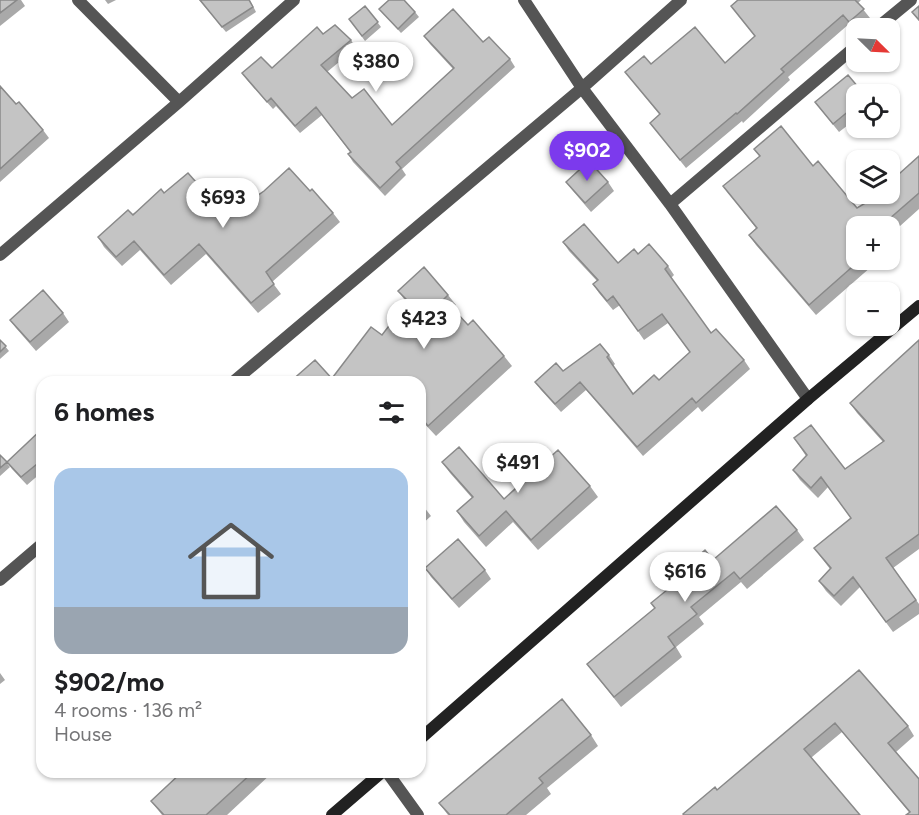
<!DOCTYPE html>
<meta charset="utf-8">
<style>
:root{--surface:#fff;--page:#f2f2f2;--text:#202124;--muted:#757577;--accent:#7c3aed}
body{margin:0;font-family:Figtree,sans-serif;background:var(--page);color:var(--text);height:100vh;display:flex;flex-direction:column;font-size:22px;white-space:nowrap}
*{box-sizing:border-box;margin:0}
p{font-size:20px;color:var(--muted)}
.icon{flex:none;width:33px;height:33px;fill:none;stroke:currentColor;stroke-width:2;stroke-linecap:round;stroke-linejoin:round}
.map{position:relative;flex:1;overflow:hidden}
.side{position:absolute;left:36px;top:376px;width:390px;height:402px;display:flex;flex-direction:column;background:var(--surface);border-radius:18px;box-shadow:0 2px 4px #0004}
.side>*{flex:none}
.needle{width:39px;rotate:114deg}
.fabs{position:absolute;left:846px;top:18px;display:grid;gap:12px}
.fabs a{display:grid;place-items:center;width:54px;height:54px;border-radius:12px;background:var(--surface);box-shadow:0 2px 4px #0004;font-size:30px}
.price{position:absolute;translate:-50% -51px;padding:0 14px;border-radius:21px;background:#fff;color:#222;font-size:20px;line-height:39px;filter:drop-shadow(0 2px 3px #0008)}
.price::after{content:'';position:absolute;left:50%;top:36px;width:18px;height:14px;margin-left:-9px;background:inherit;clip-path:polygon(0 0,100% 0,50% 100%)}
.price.selected{background:var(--accent);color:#fff}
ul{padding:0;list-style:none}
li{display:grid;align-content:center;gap:12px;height:318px;padding:0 18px}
li span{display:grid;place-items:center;height:186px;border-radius:18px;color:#555}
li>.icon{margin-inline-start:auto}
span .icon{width:108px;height:108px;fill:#fffc;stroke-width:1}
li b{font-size:26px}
h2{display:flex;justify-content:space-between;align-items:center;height:72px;padding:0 18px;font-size:26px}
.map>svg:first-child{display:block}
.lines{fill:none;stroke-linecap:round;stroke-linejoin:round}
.street{stroke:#555;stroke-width:12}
.secondary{stroke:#222;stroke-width:12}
.wall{fill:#a9a9a9}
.building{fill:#c4c4c4;stroke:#898989;stroke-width:1.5}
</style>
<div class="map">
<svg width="919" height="815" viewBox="0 0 919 815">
<rect width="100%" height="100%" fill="#fff"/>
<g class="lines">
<path class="street" d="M78,0L179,102
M524,0L582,88L670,204L808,399
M877,28L911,0
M670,204L856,46
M0,255L179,102L294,0
M233,382L582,88L681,0
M0,580L42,544
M387,772L418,815"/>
<path class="secondary" d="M420,739L808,399L919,306
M332,815L382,772"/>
</g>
<path class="wall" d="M0,0H21L25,6L0,26Z
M105,0H116L108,4Z
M199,0H250L256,12L226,32Z
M738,0H861L858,3L870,18L858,28H856L855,31L849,24L788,77L790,80L743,123L742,121L686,168L650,123L660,115L625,72L651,64L725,63L755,36L731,6Z
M365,6L381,27L365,41L349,19Z
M379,9L415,12L419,17L401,33Z
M323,34L351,40L356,48L327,72L352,98L392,125L453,69L430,44L424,36L483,42L510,59L515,67L402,169L406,175L385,196L353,162L348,154L350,152L322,115L300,133L276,106L273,109L248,81L242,73L272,68Z
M0,86L16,104L43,130L49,138L0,182Z
M856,94V119L839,132L815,102Z
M754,149L813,166L857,208L869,201L919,156V209L890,235V226H856V260H879L816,315L756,245L749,235L756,228L723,186L760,157Z
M566,182H608L614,191L591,212L573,191Z
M264,191H310L333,213L340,222L272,282L281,294L258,313L206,254L171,285L140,250L122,266L104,247L98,237L164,193L227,217Z
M563,242L618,263L638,254L668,266L674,275L671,278L711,333L744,360L750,369L702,412L698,407L643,456L586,390L561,412L541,390L535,382L609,355L615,364L613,366L633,394L659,380L690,352L668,323L644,340L620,305L613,310L599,293L593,284L597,281L569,251Z
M890,242L893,247L890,250Z
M398,291L448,295L456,305L452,308L468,325L504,356L512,366L436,436L420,419V382H337L333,377L382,335L407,303Z
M63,313L69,322L36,351L16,328L10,320Z
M0,340L9,351L0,359Z
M919,340V549L893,568L919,604V614L893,632L860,587L841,606L826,591L819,581L830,569L814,548L851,518L828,487L818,498L800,480L793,470L806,456L794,438L845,469L883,442L857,413L850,403Z
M42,429V472L27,485L12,469L7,462Z
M0,455L10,467L0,476Z
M442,462L504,499L590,486L598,497L538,550L513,522L486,547L464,522L457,511L472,498L450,473Z
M420,502L431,516L420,526Z
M797,530L804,540L747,589L741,582L699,617L704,624L676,647L682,657L621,707L587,664L713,560Z
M425,568L485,570L491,579L459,608L431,577Z
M859,670L908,726L914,736L896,752L919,779L909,812L842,732L812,757L717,790Z
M0,673L5,680L0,684Z
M591,735L598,746L547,788L551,794L526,815H448L439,803Z
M182,772H273L227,815H162L151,801Z"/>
<path class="building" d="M0,0H17L0,13Z
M200,0H249L253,7L222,27Z
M389,0H404L415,12L398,29L379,9Z
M738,0H855L864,9L849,22L843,15L781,69L784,72L737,114L736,113L680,160L650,123L660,114L625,72L644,56L651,64L695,27L725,63L755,36L731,6Z
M365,6L378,22L362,36L349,19Z
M919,6V20L912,12Z
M453,9L483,42L489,37L510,59L396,162L401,168L380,188L348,154L351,152L316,107L295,126L271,98L267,102L242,73L261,57L272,68L317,27L323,34L335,25L351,40L321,65L352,98L364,89L392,125L454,68L424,36Z
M848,75L864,94H856V105L833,124L815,102Z
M0,86L16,104L19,102L43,130L0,169Z
M781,126L813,166L818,161L857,208L869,201L877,194H890V182L919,156V193L881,226H856V260H860L809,305L749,235L757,228L723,186L760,156L754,149Z
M589,161L608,182L585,203L566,182Z
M289,168L310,191L312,189L333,213L266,272L274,284L251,303L199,244L164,275L134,241L116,257L98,237L128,210L133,215L161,189L164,193L188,173L227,217L264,191Z
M584,224L618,263L634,249L638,254L649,244L668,266L665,269L711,333L716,329L744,360L696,403L692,398L637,447L580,382L555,404L535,382L556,363L563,371L600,344L609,355L607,357L633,394L654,375L659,380L690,352L662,314L638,331L613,296L607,301L593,284L598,280L563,242Z
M424,267L448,295L444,299L468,325L473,320L504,356L428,426L420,416V382H338L333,377L371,327L382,335L408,301L398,291Z
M43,290L63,313L30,342L10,320Z
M0,340L6,346L0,352Z
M919,340V534L886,558L916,600L886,622L853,577L834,596L819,581L831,568L814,548L851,518L821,477L811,488L793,470L807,455L794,438L811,425L845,469L884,441L850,403Z
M315,360L335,382H290Z
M95,379L99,382H91Z
M42,429V460L21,477L7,462Z
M459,447L504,499L558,450L590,486L531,540L506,511L479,536L457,511L473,497L442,462Z
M0,455L7,462L0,468Z
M420,502L425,507L420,511Z
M776,506L797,530L740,579L734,572L691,607L697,614L668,637L675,647L614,697L587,664L655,608L651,603L694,568L690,563L705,550L713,560Z
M458,539L485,570L452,599L425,568Z
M859,670L908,726L888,743L919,779V815H906L910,812L835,723L804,749L860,815H684L683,814L715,787L717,790Z
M562,699L591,735L539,778L543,783L506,815H450L439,803Z
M182,772H253L206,815H164L151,801Z"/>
</svg>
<div class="fabs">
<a><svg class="needle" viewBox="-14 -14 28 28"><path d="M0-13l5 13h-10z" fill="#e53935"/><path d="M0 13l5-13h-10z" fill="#757577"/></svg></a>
<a><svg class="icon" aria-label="locate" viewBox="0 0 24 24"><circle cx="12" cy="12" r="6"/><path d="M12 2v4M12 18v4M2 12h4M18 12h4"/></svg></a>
<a><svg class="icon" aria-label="layers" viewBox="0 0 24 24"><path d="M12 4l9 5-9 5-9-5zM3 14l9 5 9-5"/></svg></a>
<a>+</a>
<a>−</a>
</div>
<b class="price" style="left:376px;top:93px">$380</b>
<b class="price selected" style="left:587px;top:182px">$902</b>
<b class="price" style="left:223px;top:229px">$693</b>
<b class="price" style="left:424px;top:350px">$423</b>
<b class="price" style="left:518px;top:494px">$491</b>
<b class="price" style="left:685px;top:603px">$616</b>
<section class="side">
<h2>6 homes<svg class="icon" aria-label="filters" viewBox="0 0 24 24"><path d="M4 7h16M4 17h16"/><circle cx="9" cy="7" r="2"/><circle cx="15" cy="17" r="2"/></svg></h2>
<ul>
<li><span style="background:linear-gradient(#a9c7e8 75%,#9aa5b1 0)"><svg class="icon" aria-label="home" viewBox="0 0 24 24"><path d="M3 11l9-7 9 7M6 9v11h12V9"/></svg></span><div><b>$902/mo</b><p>4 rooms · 136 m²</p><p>House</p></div></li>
</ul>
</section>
</div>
